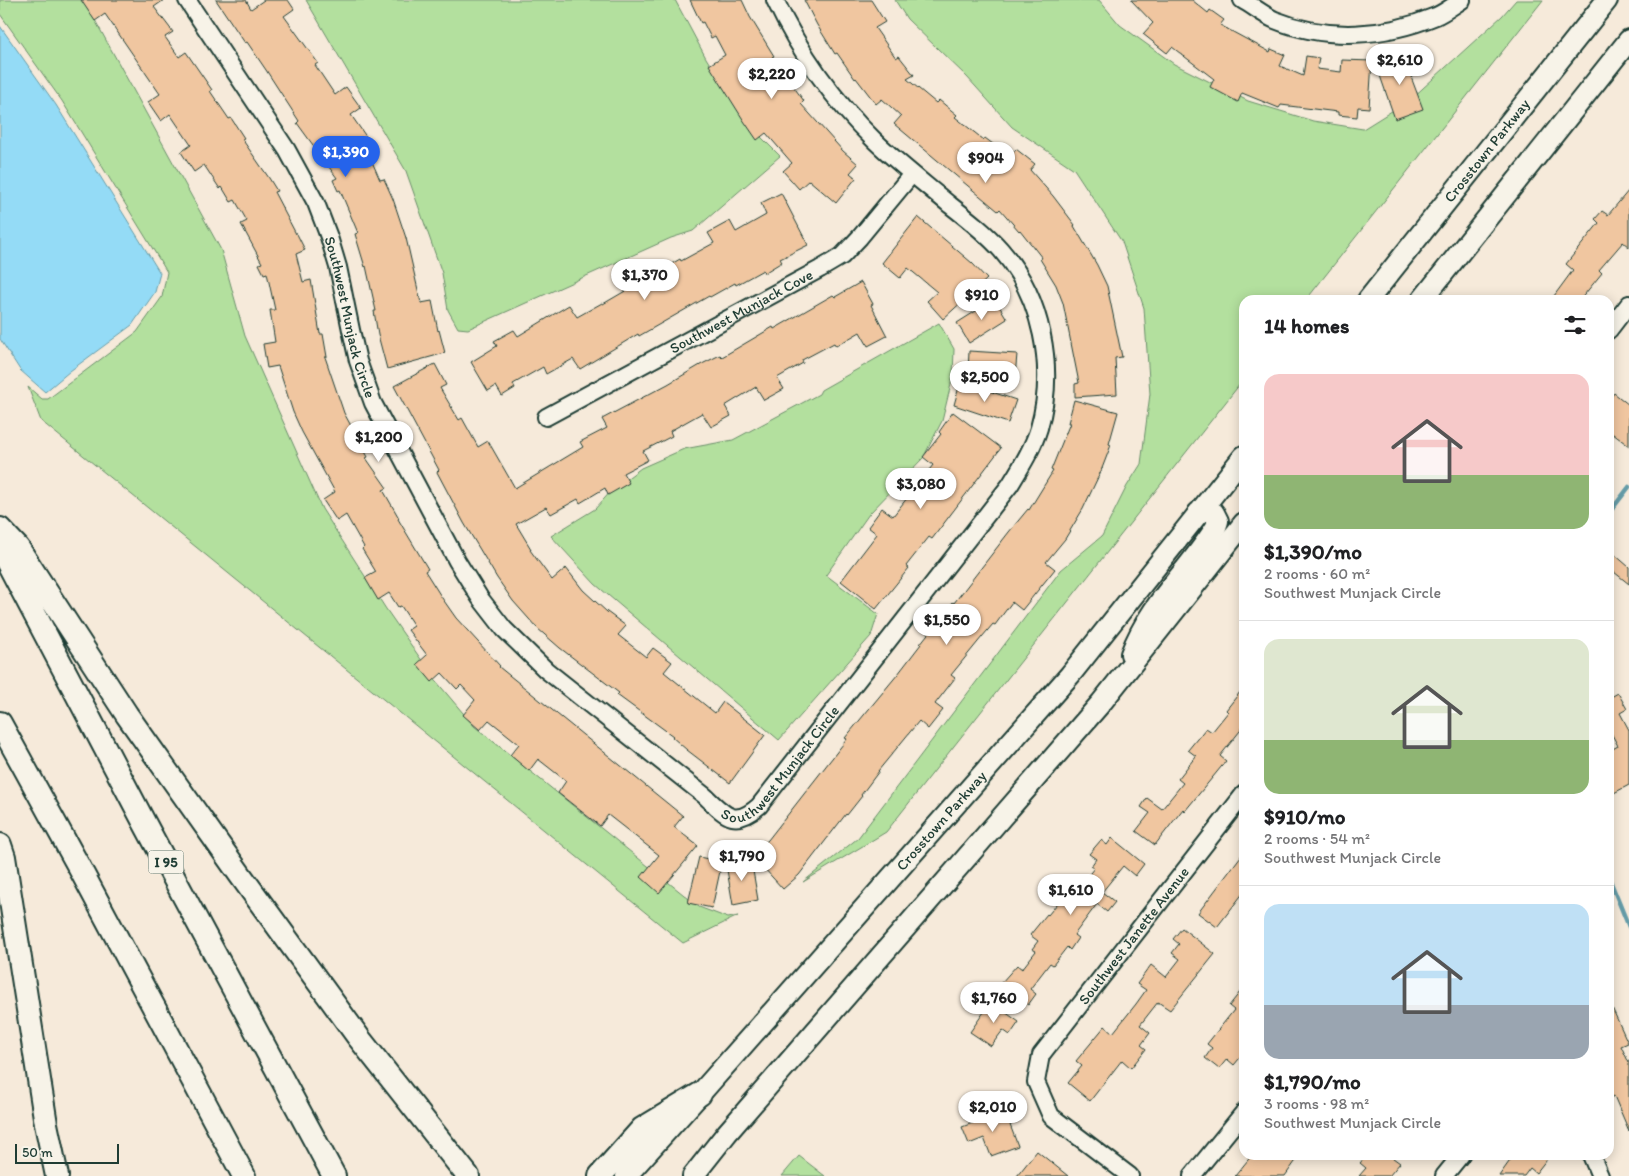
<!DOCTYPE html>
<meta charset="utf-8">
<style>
:root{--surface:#fff;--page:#f6f6f6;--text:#202124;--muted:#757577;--line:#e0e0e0;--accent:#2563eb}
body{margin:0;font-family:Itim,sans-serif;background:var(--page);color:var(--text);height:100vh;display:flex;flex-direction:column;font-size:19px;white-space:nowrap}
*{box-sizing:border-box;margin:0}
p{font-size:16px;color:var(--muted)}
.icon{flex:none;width:28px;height:28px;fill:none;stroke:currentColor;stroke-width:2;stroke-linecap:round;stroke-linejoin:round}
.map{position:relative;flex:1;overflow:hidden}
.panel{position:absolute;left:1239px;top:295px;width:375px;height:865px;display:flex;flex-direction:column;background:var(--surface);border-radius:15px;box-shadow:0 2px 12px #0003}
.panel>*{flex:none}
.scale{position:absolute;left:15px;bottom:12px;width:104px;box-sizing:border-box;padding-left:5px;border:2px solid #1f3d34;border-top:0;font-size:14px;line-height:18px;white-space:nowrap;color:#1f3d34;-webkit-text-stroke:4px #f7f3e8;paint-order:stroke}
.price{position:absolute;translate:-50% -42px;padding:0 11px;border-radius:18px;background:#fff;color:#222;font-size:16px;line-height:32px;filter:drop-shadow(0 1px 2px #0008)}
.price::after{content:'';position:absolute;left:50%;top:30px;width:15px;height:11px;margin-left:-8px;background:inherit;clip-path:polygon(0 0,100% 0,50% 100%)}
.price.active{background:var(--accent);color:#fff}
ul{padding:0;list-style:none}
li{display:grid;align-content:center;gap:10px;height:265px;padding:0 25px}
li+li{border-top:1px solid var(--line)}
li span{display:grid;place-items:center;height:155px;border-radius:15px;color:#555}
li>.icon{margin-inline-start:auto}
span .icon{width:90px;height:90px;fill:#fffc;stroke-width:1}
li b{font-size:21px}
h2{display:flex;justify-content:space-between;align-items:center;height:60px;padding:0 25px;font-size:21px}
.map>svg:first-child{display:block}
.green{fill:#b3e09e;stroke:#698e69}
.water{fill:#94dbf6;stroke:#659ca8}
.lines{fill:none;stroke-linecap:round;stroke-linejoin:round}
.stream{stroke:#659ca8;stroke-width:4.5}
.building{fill:#f0c6a0;stroke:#1f3d34}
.minor-casing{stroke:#1f3d34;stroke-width:20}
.major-casing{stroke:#1f3d34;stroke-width:24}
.highway-casing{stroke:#1f3d34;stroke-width:26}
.minor{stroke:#f7f3e8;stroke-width:16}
.major{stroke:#f7f3e8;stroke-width:20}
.highway{stroke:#f7f3e8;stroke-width:22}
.labels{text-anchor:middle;stroke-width:5;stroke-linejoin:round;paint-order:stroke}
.shield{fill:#f7f3e8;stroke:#60746a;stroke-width:1}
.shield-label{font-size:14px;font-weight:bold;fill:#1f3d34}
.street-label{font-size:15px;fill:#1f3d34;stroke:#f7f3e8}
</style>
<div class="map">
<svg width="1629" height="1176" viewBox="0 0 1629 1176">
<rect width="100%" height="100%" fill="#f6eada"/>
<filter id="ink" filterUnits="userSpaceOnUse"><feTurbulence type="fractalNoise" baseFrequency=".02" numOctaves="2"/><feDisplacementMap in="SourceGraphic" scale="10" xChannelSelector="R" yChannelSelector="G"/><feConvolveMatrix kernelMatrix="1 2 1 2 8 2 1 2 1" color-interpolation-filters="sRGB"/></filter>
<g filter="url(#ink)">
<path class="green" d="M0,0H84L221,250L245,336L322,509L386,609L436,681L474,726L699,907L728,918L738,916L683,943L41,421L28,387L42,399H48L137,332L162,297L167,272L62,101L0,14Z
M306,0H675L706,58L745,121L780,156L693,231L671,238L468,329L458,328L448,310L442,273L406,171Z
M895,0H1099L1120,25L1174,64L1248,101L1313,121L1363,129L1411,99L1502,16L1516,0H1543L1306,300H1244V379L886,832L803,882L858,838L1061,570L1102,536L1127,486L1141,464L1150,394L1144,308L1122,242L1074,169L1012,127L967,77L907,19Z
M939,323L954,349L953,376L942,421L923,458L869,514L826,575L878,614L871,636L779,740L595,584L551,536L595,509L613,489L641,468L684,449L733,440L819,394L821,390Z
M799,1156L825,1176H782Z"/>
<path class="water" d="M0,26L56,105L160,273L155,292L132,325L70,371L45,392L20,370L0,339Z"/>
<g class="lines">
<path class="stream" d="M1609,513L1629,487
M1609,878L1629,927"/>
</g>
<path class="building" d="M81,0H164L154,7L173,32L165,37L179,57L186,52L212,90L210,91L229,119L231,118L244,138L242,139L269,178L277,191L274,192L296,234H297L305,250L296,254L303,282L311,280L320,334H323L327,357H325L344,413L368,457L366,458L387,488L383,490L399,518L398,519L428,569L425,571L442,598L456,618L500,666L499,667L683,816L674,827L698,846L659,893L641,877L659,855L608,815L600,826L558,793L566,781L538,759L529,771L510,755L519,744L489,720L480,730L463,715L475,700L461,685L457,689L442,673L432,682L417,664L427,655L408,630L414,626L401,606L398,607L389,593L378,600L365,578L376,572L362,549L364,547L346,515L337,521L323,500L335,492L302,432L293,412L278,366L267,368L263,344L275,342L270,310H275L267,273L264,274L259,264L262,263L241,224L247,221L235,200L231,202L222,187L220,189L204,165L194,172L181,152L191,145L170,114L161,121L148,102L160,94L105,14L95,21Z
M216,0H246L251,9L264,0H288L294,9L284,16L318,63L315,65L335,95L346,87L361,108L351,115L367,138L363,141L380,180L384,179L393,199L406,238L421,303L432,301L438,331L439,330L445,353L387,369L378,335L374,311H376L366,266L365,267L355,234L358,233L340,190L338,191L333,180L337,178L297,123L299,121L266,70L247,42L245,43Z
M690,0H742L750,17L774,56L772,57L804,101L801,104L843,151L858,164L850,173L856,178L836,203L809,180L799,189L783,171L792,163L766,133L757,140L744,121L709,65L725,55L715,36L711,38L703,22L701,23Z
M804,0H871L885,22L875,28L896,58L899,56L914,75L907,79L936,103L939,100L957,115L955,117L984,140L985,138L1010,157L1016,149L1035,164L1030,170L1053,196L1075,225L1074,226L1097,265L1107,286L1122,357L1115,358L1117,394L1075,397V384L1079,383L1063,303L1056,285L1040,259L1042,258L1020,230L1019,231L1000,209L998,211L894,124L901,116L882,99L876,104L856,78L855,79L837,53L835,54L817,25Z
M1131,0H1192L1208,13L1210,10L1224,20L1220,25L1270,52L1271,49L1285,55L1280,66L1303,76L1306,56L1319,58L1317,69L1341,72L1342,60L1372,61L1369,108L1358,107L1357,117L1338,115V112L1281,105L1279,108L1242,93L1238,102L1210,87L1214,79L1172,47L1167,53L1143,34L1153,23Z
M1406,53L1414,76L1411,77L1423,109L1395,119L1376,64Z
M1629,190V247L1623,242L1599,270L1602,273L1580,300H1551L1573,270L1566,264L1599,223L1595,219L1602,211L1608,215Z
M781,193L808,245L780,259L782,262L764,273L763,270L736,285L735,283L710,297L709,296L639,336L638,334L580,369L573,359L546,374L543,367L513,384L515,388L502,396L496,386L488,391L471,362L497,346L494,341L514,330L518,336L569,305L577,317L602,303L603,304L680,259L681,261L714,243L708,233L730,221L736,232L766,215L761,203Z
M918,217L972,263L987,279L943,319L927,301L937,292L908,268L900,278L882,263Z
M861,282L873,304L871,305L887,336L868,346L860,332L836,346L834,343L802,360L803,363L777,378L784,389L764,400L756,387L725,406L731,416L711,427L702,413L670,431L672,436L643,451L648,460L623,473L629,483L608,495L605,488L580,503L578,499L551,514L546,507L516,524L531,549L530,550L552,580L566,568L583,590L607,612L626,626L618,635L646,657L653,648L672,662L664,672L715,713L723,702L765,735L730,783L687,750L672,737L673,736L617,695L619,693L560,648L537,628L513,601L497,578L464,523L437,472L439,470L394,386L435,364L446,385L440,388L459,420L462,418L478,447L488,441L515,488L583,447L580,442L607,428L602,419L668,384L702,364L720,355L722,357L773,327L774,329L833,295L835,297Z
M995,299L1007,319L969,343L957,323Z
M969,351L1017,354L1015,377L968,374Z
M960,383L967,386L968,384L1016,400L1008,423L954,405Z
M1614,393L1629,405V446L1609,431V400Z
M1074,400L1118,412L1109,444L1111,445L1101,471L1083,509L1065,539L1046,562L1055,569L1022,610L1012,602L995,625L993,624L982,637L951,675L955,678L935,704L943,710L928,729L919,721L878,771H879L861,795L862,796L847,815L846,814L799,875L783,889L752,855L768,840L847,739L845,738L898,674L921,644H920L953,602L954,603L1009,532L1028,509L1029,510L1053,471L1051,470L1070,423H1068Z
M953,412L1001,448L932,539L929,537L906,566L909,568L876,609L841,581L877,534L868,527L882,508L893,516L933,465L923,457L941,434L939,432Z
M1614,554L1629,567V584L1609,568V561Z
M1244,687V726L1220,756L1226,761L1185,811L1183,809L1155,845L1136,831L1150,813L1141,807L1147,798L1162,809L1183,783L1178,779L1196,756L1188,750L1206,728L1212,732L1228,712L1226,710Z
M1609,692L1611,697L1618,693L1627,709L1620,713L1629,730V785L1612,794L1609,788V751L1618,746L1609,729Z
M1112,838L1144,864L1135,876L1123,866L1102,892L1115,902L1107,912L1097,904L1074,935L1078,938L1070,950L1067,947L1053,965L1050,963L1030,989L1036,994L1028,1005L1001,983L1017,965L1022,969L1036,951L1032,949L1038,941L1030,935L1047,914L1048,915L1071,887L1076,891L1094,868L1091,866L1096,859L1089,854L1101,840L1107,845Z
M1244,852V892L1217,927L1198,913Z
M699,857L722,862L712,908L688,903Z
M751,859L758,900L733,905L726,864Z
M1182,928L1215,954L1170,1010L1158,1002L1140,1025L1150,1033L1141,1045L1146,1049L1131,1068L1122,1060L1090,1101L1068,1083L1082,1066L1076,1061L1105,1026L1113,1033L1136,1004L1146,990L1137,984L1151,965L1166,977L1180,959L1172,953L1179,944L1173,939Z
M1244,987V1053L1234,1065L1227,1059L1219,1069L1205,1058L1212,1048L1207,1044L1234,1010L1229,1006Z
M1609,1001L1628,1043L1621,1046L1629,1063V1131L1614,1096L1609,1099Z
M991,1002L1019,1022L1010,1035L1003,1030L991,1046L970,1032Z
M1007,1110L1012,1124L1010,1125L1018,1146L991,1156L984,1138L969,1144L962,1127Z
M1037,1151L1068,1176H1017Z
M1252,1155H1300L1285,1176H1235Z
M1367,1155H1389L1400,1163L1389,1176H1359L1366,1168L1360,1163Z
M1514,1155H1550L1536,1173L1530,1168L1524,1176H1499Z"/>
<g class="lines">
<defs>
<g id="minor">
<path id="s1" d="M187,0L287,150L316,203L329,237L338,267L351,330L358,361L373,403L457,561L480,598L504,629L546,670L705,796C725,815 734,828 759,806L1010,485C1021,467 1033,448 1039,428C1056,368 1042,297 1001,250C986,233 968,219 950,205C925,184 899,164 875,141C834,101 800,53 775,0"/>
<path d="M1242,0C1253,6 1264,15 1275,20C1327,41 1385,37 1436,16C1445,12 1454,5 1462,0"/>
<path d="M1609,330L1629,304"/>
<path id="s2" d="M546,417L820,269L842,256L860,237L912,174"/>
<path d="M1591,1155L1600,1176"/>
<path id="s3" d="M1130,1176L1051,1116L1036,1082L1041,1055L1244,794"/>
<path d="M1192,1176L1244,1112"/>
<path d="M1444,1176L1461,1155"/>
</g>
<g id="major">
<path id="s4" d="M1368,300L1607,0"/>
<path d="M1422,300L1629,40"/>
<path d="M1131,654C1150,603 1188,572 1216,527L1218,521L1214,513L1208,510L1198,513"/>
<path id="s5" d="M626,1176L700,1094L1070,675L1244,456"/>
<path d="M693,1176L727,1133L1101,703L1244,523"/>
</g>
<path id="highway" d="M0,529L18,548L127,715L241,876L359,1038L468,1176
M0,548L145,824L334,1176
M0,723L78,865L244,1176
M0,845L4,857L46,1124L57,1176
M600,1176L642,1129L700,1094"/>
</defs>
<use href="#minor" class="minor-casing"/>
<use href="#major" class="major-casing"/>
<use href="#highway" class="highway-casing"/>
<use href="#minor" class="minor"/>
<use href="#major" class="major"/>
<use href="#highway" class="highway"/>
</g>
</g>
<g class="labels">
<rect class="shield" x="148.5" y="850.5" width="35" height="23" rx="4"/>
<g class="shield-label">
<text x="166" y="867">I 95</text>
</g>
<g class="street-label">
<text dy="5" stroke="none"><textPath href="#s4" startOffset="191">Crosstown Parkway</textPath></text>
<text dy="5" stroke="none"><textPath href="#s2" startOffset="222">Southwest Munjack Cove</textPath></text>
<text dy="5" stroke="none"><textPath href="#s1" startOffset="360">Southwest Munjack Circle</textPath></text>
<text dy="5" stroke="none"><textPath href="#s1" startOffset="1079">Southwest Munjack Circle</textPath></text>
<text dy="5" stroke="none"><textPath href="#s5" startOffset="475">Crosstown Parkway</textPath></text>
<text dy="5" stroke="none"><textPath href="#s3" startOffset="315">Southwest Janette Avenue</textPath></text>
</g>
</g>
</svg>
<div class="scale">50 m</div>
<b class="price" style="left:1400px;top:86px">$2,610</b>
<b class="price" style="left:772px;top:100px">$2,220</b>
<b class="price active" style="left:346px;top:178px">$1,390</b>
<b class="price" style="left:986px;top:184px">$904</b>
<b class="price" style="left:645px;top:301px">$1,370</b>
<b class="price" style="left:982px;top:321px">$910</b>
<b class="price" style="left:985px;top:403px">$2,500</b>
<b class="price" style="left:379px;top:463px">$1,200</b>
<b class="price" style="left:921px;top:510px">$3,080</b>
<b class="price" style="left:947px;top:646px">$1,550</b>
<b class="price" style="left:742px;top:882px">$1,790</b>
<b class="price" style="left:1071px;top:916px">$1,610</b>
<b class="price" style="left:994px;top:1024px">$1,760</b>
<b class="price" style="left:993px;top:1133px">$2,010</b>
<section class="panel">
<h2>14 homes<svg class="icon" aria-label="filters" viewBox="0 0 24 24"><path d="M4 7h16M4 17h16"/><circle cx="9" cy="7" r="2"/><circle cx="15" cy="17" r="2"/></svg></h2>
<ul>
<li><span style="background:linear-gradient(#f6c9c9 65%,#8fb573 0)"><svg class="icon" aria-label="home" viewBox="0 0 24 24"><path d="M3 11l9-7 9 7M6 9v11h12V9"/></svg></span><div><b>$1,390/mo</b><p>2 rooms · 60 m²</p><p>Southwest Munjack Circle</p></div></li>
<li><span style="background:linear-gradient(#dfe7d0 65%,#8fb573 0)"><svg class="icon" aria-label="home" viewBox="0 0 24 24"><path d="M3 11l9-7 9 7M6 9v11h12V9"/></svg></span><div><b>$910/mo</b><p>2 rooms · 54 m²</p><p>Southwest Munjack Circle</p></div></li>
<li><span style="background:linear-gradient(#bfe0f5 65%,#9aa5b1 0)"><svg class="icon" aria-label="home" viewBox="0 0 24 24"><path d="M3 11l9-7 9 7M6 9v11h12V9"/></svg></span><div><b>$1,790/mo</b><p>3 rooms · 98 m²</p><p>Southwest Munjack Circle</p></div></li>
</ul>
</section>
</div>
